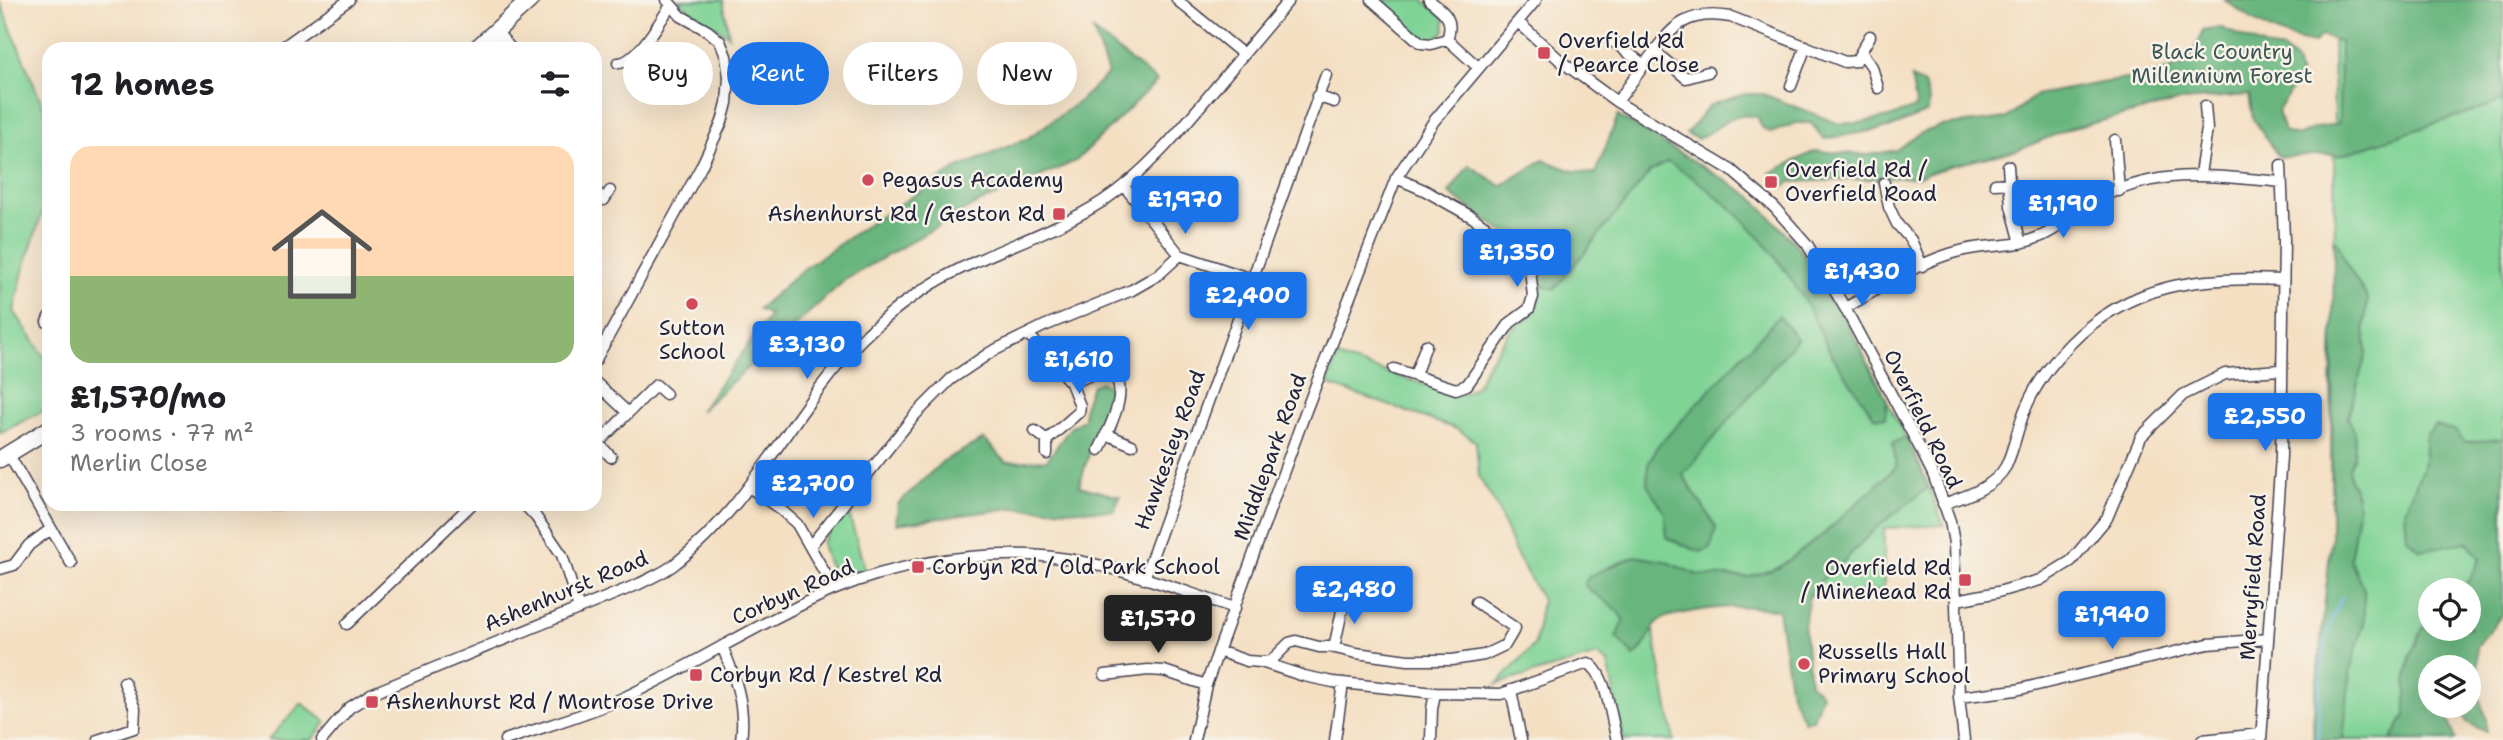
<!DOCTYPE html>
<meta charset="utf-8">
<style>
:root{--surface:#fff;--page:#f6f6f6;--text:#202124;--muted:#757577;--accent:#1a73e8}
body{margin:0;font-family:"Shantell Sans",sans-serif;background:var(--page);color:var(--text);height:100vh;display:flex;flex-direction:column;font-size:26px;white-space:nowrap}
*{box-sizing:border-box;margin:0}
p{font-size:23px;color:var(--muted)}
.icon{flex:none;width:38px;height:38px;fill:none;stroke:currentColor;stroke-width:2;stroke-linecap:round;stroke-linejoin:round}
.map{position:relative;flex:1;overflow:hidden}
.details{position:absolute;left:42px;top:42px;width:560px;height:469px;display:flex;flex-direction:column;background:var(--surface);border-radius:21px;box-shadow:0 7px 28px #0002}
.details>*{flex:none}
.top-card{position:absolute;left:623px;top:42px;width:665px;height:63px;display:flex;gap:14px}
.fabs{position:absolute;left:2418px;top:578px;display:grid;gap:14px}
.fabs a{display:grid;place-items:center;width:63px;height:63px;border-radius:50%;background:var(--surface);box-shadow:0 7px 28px #0002;font-size:35px}
.price{position:absolute;translate:-50% -60px;padding:0 16px;border-radius:7px;background:var(--accent);color:#fff;font-size:23px;line-height:46px;filter:drop-shadow(0 2px 4px #0008)}
.price::after{content:'';position:absolute;left:50%;top:42px;width:21px;height:16px;margin-left:-10px;background:inherit;clip-path:polygon(0 0,100% 0,50% 100%)}
.price.selected{background:#222;color:#fff}
ul{padding:0;list-style:none}
li{display:grid;align-content:center;gap:14px;height:371px;padding:0 28px}
li span{display:grid;place-items:center;height:217px;border-radius:21px;color:#555}
li>.icon{margin-inline-start:auto}
span .icon{width:126px;height:126px;fill:#fffc;stroke-width:1}
li b{font-size:30px}
h2{display:flex;justify-content:space-between;align-items:center;height:84px;padding:0 28px;font-size:30px}
.chip{padding:0 24px;border-radius:32px;background:var(--surface);box-shadow:0 7px 28px #0002;font-size:24px;line-height:63px}
.chip.selected{background:var(--accent);color:#fff}
.map>svg:first-child{display:block}
.green{fill:#7fd395;stroke:#507a68;stroke-width:2;fill-rule:evenodd}
.forest{fill:#67b57e;stroke:#446c5c;stroke-width:2}
.lines{fill:none;stroke-linecap:round;stroke-linejoin:round}
.stream{stroke:#76b2e8;stroke-width:2.5}
.street-casing{stroke:#423e4f;stroke-width:13}
.primary-casing{stroke:#423e4f;stroke-width:19}
.street{stroke:#fff;stroke-width:10}
.primary{stroke:#fff;stroke-width:16}
.poi-dot{fill:#d1495b;stroke:#f7f3e8;stroke-width:2.5}
.labels{text-anchor:middle;stroke-width:5;stroke-linejoin:round;paint-order:stroke}
.poi-label{font-size:21px;fill:#22223b;stroke:#f7f3e8;text-anchor:start}
.park-label{font-size:21px;fill:#3e5756;stroke:#f7f3e8}
.street-label{font-size:21px;fill:#22223b;stroke:#f7f3e8}
</style>
<div class="map">
<svg width="2503" height="740" viewBox="0 0 2503 740">
<rect width="100%" height="100%" fill="#f7f3e8"/>
<filter id="ink" filterUnits="userSpaceOnUse"><feTurbulence type="fractalNoise" baseFrequency=".0143" numOctaves="2"/><feDisplacementMap in="SourceGraphic" scale="14" xChannelSelector="R" yChannelSelector="G"/><feConvolveMatrix kernelMatrix="1 2 1 2 8 2 1 2 1" color-interpolation-filters="sRGB"/></filter>
<filter id="wash" filterUnits="userSpaceOnUse"><feTurbulence type="fractalNoise" baseFrequency=".00686" numOctaves="4" result="noise"/><feDisplacementMap in="SourceGraphic" scale="28" xChannelSelector="R" yChannelSelector="G"/><feGaussianBlur stdDeviation="1.57" result="paint"/><feColorMatrix in="noise" values="0 0 0 0 0 0 0 0 0 0 0 0 0 0 0 0 0 1.4 0 .05"/><feComposite in="paint" operator="in"/></filter>
<g filter="url(#wash)">
<rect width="100%" height="100%" fill="#f4dfc2"/>
<path class="green" d="M678,0H723L729,36C712,23 693,16 678,0Z
M1377,0H1423L1444,17L1445,30C1439,39 1431,42 1421,38Z
M2333,0H2503V602L2431,667V705L2420,740H2314L2313,723L2331,540V380L2335,270ZM2431,590H2469V628H2431Z
M0,2L49,121V192L23,271L14,311L49,364V408L0,433Z
M1618,116L1751,196L1798,247L1835,299L1920,466L1944,525L1884,528V590L1649,609L1674,740H1624L1608,663L1597,655L1497,684L1535,644L1542,600L1514,550L1497,507L1479,477L1476,442L1457,429L1327,384L1337,357L1455,394L1466,393L1477,385L1485,368L1510,331L1527,319L1536,307L1539,297L1534,267L1527,249L1449,193L1469,165L1501,186L1543,160L1573,171L1595,174Z
M848,510L865,570L843,576C826,567 827,560 822,543L832,527Z
M302,703L326,722L312,740H268Z"/>
<path class="forest" d="M2225,0H2503V101L2338,156L2333,154L2279,157L2253,119L2249,95L2185,100L2069,129L2018,150L1950,166L1918,177L1790,182L1783,187L1770,173L1815,151L1869,155L1896,150L1921,133L1941,126L2007,118L2036,95L2106,82L2142,77L2188,64L2203,30L2219,27L2269,48L2284,50L2295,60L2300,75L2278,111L2284,132L2297,136L2313,129L2339,123L2340,41L2321,36L2314,43C2277,37 2255,23 2225,0Z
M1093,31L1157,81L1076,161L974,205L845,280L700,411L770,315L758,309L805,268L861,229L954,170L1028,138L1077,103L1108,74Z
M1911,78L1924,84L1929,101L1928,112L1889,128L1824,139L1811,123H1796L1771,133L1761,127L1758,117C1731,110 1722,128 1697,139L1686,134L1710,105L1745,94H1763L1837,123H1858L1889,117L1913,109L1916,104Z
M1618,116L1751,196L1798,247L1835,299L1887,400L1885,418L1874,417C1861,396 1845,376 1832,355C1822,338 1815,319 1805,302C1770,241 1728,198 1668,162L1650,172L1555,289L1538,285L1527,249L1449,193L1469,165L1501,186L1543,160L1573,171L1595,174Z
M2334,241L2338,242L2344,260L2368,299L2364,328L2367,351L2348,417L2354,431L2355,443L2354,456L2349,468L2350,480L2357,496L2358,511L2350,560L2364,589V623L2351,667L2343,740H2314L2313,723L2331,540Z
M1779,316L1797,339L1683,475L1716,527L1711,548L1700,552L1667,538L1665,513L1647,485L1648,465L1656,448Z
M1101,382L1111,389V401L1091,448L1079,486L1120,497L1114,511L1013,508L896,524L898,504L943,461L984,439L1006,462L1047,460L1070,428L1084,419V407L1092,385Z
M2436,425L2457,432L2464,442L2503,439V614L2477,646L2478,695L2486,719V732L2467,722L2458,705H2469V667H2431V705L2447,717L2456,740H2391L2406,714V683L2410,656L2423,628L2431,620V628H2469V590H2459L2470,579L2480,559L2467,542L2420,550L2407,538L2405,511L2423,467L2426,435Z
M1906,437L1929,487L1876,528L1843,562L1817,584L1809,596L1804,623L1810,684L1822,694L1813,720L1804,721L1791,694L1778,610C1746,604 1712,607 1680,614C1675,615 1668,616 1664,618C1649,626 1649,646 1634,656L1616,637L1624,621C1615,604 1598,598 1584,585L1589,576L1635,556L1664,561L1698,575L1749,577L1778,568L1825,533L1896,467L1893,443Z"/>
<g class="lines">
<path class="stream" d="M2318,740C2319,692 2319,640 2342,597"/>
</g>
</g>
<g filter="url(#ink)">
<g class="lines">
<defs>
<path id="street" d="M1177,0L1244,55
M1372,0L1421,43L1431,44L1447,39L1479,68
M1429,0C1444,12 1455,19 1447,39
M1518,22L1562,62L1617,102L1731,170L1774,207L1807,244L1845,308L1921,450L1933,474L1950,521L1954,543L1959,697L1964,740
M497,32L511,49
M1614,42L1644,65
M280,49L349,0
M1654,51L1686,78L1708,72
M1862,53L1872,67L1878,88
M618,63C637,63 660,21 671,5
M1791,86L1806,46
M1317,96L1334,102
M1617,102C1628,87 1639,72 1650,57C1674,24 1688,10 1731,17L1845,62L1856,61L1870,36
M2115,140L2119,191
M2008,166L2011,206L2021,243
M2200,174L2207,129L2205,106
M1884,183L1889,207L1897,224L1911,240L1922,266
M1995,184L2009,183
M1124,186L1180,255L1251,279
M595,190L604,200L610,191
M1473,242L1485,226
M1845,308C1881,288 1919,261 1960,251C1986,244 2014,248 2039,237C2062,228 2080,208 2102,197C2164,167 2215,176 2281,182
M47,322L49,317
M1028,334L1071,383L1098,372H1110C1133,386 1108,431 1099,450
M595,361L701,167L722,122L727,103L729,77L726,56L720,41L708,31L681,16L667,0
M1394,369L1456,389L1467,385L1510,323L1529,309L1533,297L1530,269L1522,253L1472,217L1424,190L1396,178
M1415,375L1426,345
M595,382L627,412
M1035,431L1047,440V454
M1106,434L1132,445
M1047,440L1079,412L1080,406L1071,383
M9,455L71,563
M611,457L598,443L656,385L666,394
M749,487L780,509L797,524L834,589
M268,504H282
M524,504L536,517L562,555L579,609
M1943,504C1964,497 1994,488 2006,466C2015,447 2018,424 2027,405C2037,382 2053,362 2070,344C2131,282 2200,276 2283,280
M811,545L914,416L951,379L991,352L1044,326L1132,290L1158,275L1180,255
M0,569L14,565L29,545L51,529
M1144,579L1326,75
M1957,600L1998,592L2040,580L2071,561L2107,518L2141,437L2183,395L2225,374L2280,370
M347,624L472,504
M722,646C735,677 746,706 741,740
M1334,648L1345,597
M1218,651L1247,661L1261,662L1271,661L1289,643L1296,641L1319,647H1331L1356,653L1408,660H1452L1484,655L1505,645L1515,628L1476,602
M1261,662L1304,676L1333,682L1435,693L1501,694L1588,663C1607,673 1611,720 1617,740
M1105,675L1148,670L1164,671L1206,685
M1511,690L1521,740
M1959,697L2016,690L2208,644L2267,639
M98,740L134,728L135,709L124,682
M322,740L349,708L371,694L639,584C652,577 666,572 676,563C754,503 793,408 861,340C895,306 935,279 979,260C1021,241 1064,226 1103,201C1146,172 1178,133 1211,93C1237,62 1263,31 1289,0
M505,740C545,726 587,715 625,697C696,664 761,621 833,590C893,565 965,553 1030,555C1100,558 1169,587 1235,608
M1194,740L1206,685L1305,413L1396,178L1434,121L1536,0
M1335,740L1343,683
M1431,740L1432,709L1435,693
M2202,740L2261,734
M2261,740L2281,456L2284,240L2281,165"/>
<path id="primary" d="M476,49L530,0
M0,459L49,429"/>
</defs>
<use href="#street" class="street-casing"/>
<use href="#primary" class="primary-casing"/>
<use href="#street" class="street"/>
<use href="#primary" class="primary"/>
</g>
</g>
<g class="poi-dot">
<rect x="1537" y="46" width="14" height="14" rx="3.5"/>
<circle cx="868" cy="180" r="7"/>
<rect x="1764" y="175" width="14" height="14" rx="3.5"/>
<rect x="1052" y="207" width="14" height="14" rx="3.5"/>
<circle cx="692" cy="304" r="7"/>
<rect x="911" y="560" width="14" height="14" rx="3.5"/>
<rect x="1958" y="573" width="14" height="14" rx="3.5"/>
<circle cx="1804" cy="664" r="7"/>
<rect x="689" y="668" width="14" height="14" rx="3.5"/>
<rect x="365" y="695" width="14" height="14" rx="3.5"/>
</g>
<g class="labels">
<g class="poi-label">
<text x="1558" y="48">Overfield Rd<tspan x="1558" dy="24">/ Pearce Close</tspan></text>
<text x="1785" y="177">Overfield Rd /<tspan x="1785" dy="24">Overfield Road</tspan></text>
<text x="882" y="187">Pegasus Academy</text>
<text x="1045" y="221" text-anchor="end">Ashenhurst Rd / Geston Rd</text>
<text x="692" y="335" text-anchor="middle">Sutton<tspan x="692" dy="24">School</tspan></text>
<text x="932" y="574">Corbyn Rd / Old Park School</text>
<text x="1951" y="575" text-anchor="end">Overfield Rd<tspan x="1951" dy="24">/ Minehead Rd</tspan></text>
<text x="1818" y="659">Russells Hall<tspan x="1818" dy="24">Primary School</tspan></text>
<text x="710" y="682">Corbyn Rd / Kestrel Rd</text>
<text x="386" y="709">Ashenhurst Rd / Montrose Drive</text>
</g>
<g class="park-label">
<text x="2222" y="59">Black Country<tspan x="2222" dy="24">Millennium Forest</tspan></text>
</g>
<g class="street-label">
<text transform="translate(1923 419) rotate(64)" y="7">Overfield Road</text>
<text transform="translate(1170 450) rotate(-70)" y="7">Hawkesley Road</text>
<text transform="translate(1270 457) rotate(-70)" y="7">Middlepark Road</text>
<text transform="translate(2253 577) rotate(-86)" y="7">Merryfield Road</text>
<text transform="translate(566 591) rotate(-23)" y="7">Ashenhurst Road</text>
<text transform="translate(793 592) rotate(-24)" y="7">Corbyn Road</text>
</g>
</g>
</svg>
<div class="fabs">
<a><svg class="icon" aria-label="locate" viewBox="0 0 24 24"><circle cx="12" cy="12" r="6"/><path d="M12 2v4M12 18v4M2 12h4M18 12h4"/></svg></a>
<a><svg class="icon" aria-label="layers" viewBox="0 0 24 24"><path d="M12 4l9 5-9 5-9-5zM3 14l9 5 9-5"/></svg></a>
</div>
<b class="price" style="left:1185px;top:236px">£1,970</b>
<b class="price" style="left:2063px;top:240px">£1,190</b>
<b class="price" style="left:1517px;top:289px">£1,350</b>
<b class="price" style="left:1862px;top:308px">£1,430</b>
<b class="price" style="left:1248px;top:332px">£2,400</b>
<b class="price" style="left:807px;top:381px">£3,130</b>
<b class="price" style="left:1079px;top:396px">£1,610</b>
<b class="price" style="left:2265px;top:453px">£2,550</b>
<b class="price" style="left:813px;top:520px">£2,700</b>
<b class="price" style="left:1354px;top:626px">£2,480</b>
<b class="price" style="left:2112px;top:651px">£1,940</b>
<b class="price selected" style="left:1158px;top:655px">£1,570</b>
<div class="top-card">
<a class="chip">Buy</a>
<a class="chip selected">Rent</a>
<a class="chip">Filters</a>
<a class="chip">New</a>
</div>
<section class="details">
<h2>12 homes<svg class="icon" aria-label="filters" viewBox="0 0 24 24"><path d="M4 7h16M4 17h16"/><circle cx="9" cy="7" r="2"/><circle cx="15" cy="17" r="2"/></svg></h2>
<ul>
<li><span style="background:linear-gradient(#ffd9b3 60%,#8fb573 0)"><svg class="icon" aria-label="home" viewBox="0 0 24 24"><path d="M3 11l9-7 9 7M6 9v11h12V9"/></svg></span><div><b>£1,570/mo</b><p>3 rooms · 77 m²</p><p>Merlin Close</p></div></li>
</ul>
</section>
</div>
